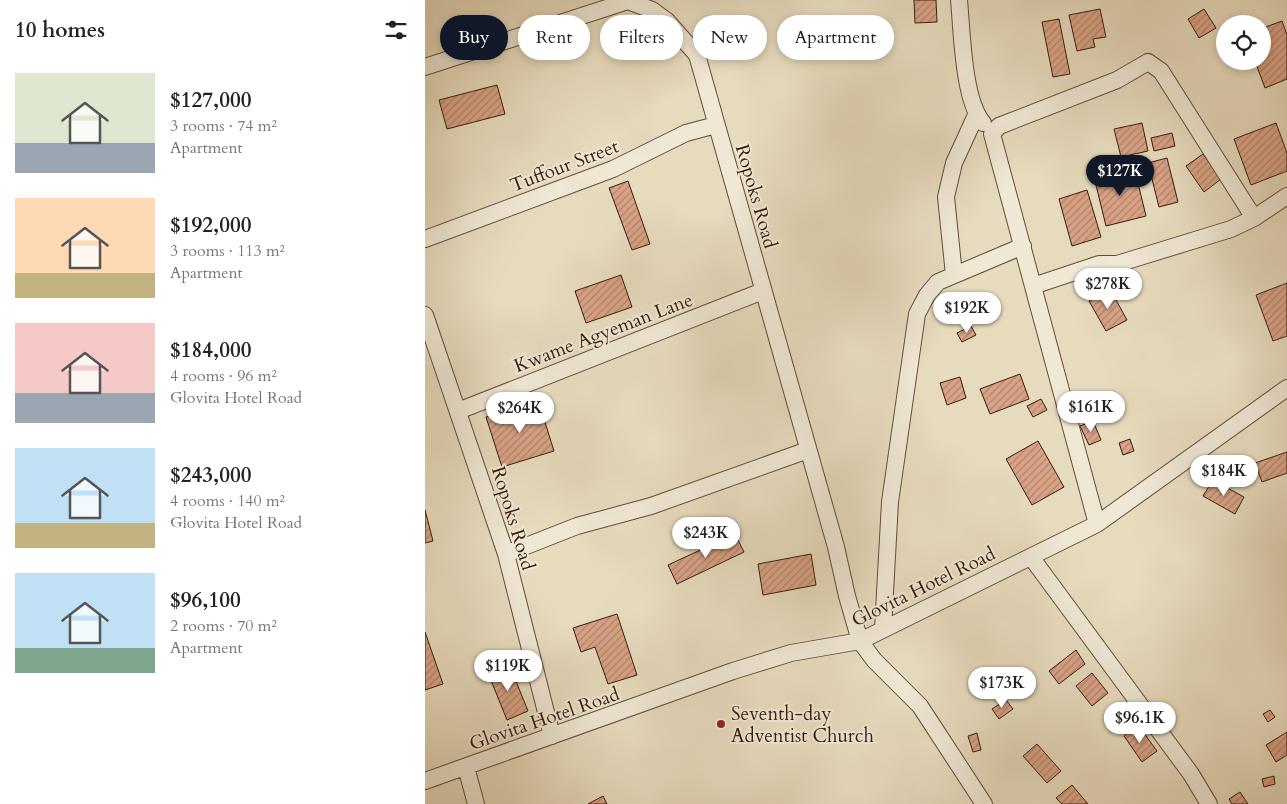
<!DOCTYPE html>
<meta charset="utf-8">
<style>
:root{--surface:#fff;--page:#f6f6f6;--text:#222;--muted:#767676;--accent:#111827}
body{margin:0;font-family:Cardo,serif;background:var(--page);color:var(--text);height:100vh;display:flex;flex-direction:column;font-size:19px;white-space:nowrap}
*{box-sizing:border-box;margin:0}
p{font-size:16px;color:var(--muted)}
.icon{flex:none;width:28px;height:28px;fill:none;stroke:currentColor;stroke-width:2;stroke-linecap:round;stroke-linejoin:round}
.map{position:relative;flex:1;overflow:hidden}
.sheet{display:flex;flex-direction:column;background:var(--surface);width:425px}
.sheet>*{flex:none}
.guide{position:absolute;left:15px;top:15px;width:475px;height:45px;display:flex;gap:10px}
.buttons{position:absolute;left:791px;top:15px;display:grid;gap:10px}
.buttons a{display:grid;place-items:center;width:55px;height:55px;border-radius:50%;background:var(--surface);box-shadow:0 2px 8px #0003;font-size:25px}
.price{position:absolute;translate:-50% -42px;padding:0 11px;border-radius:18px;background:#fff;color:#222;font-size:16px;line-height:32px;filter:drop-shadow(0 1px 2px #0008)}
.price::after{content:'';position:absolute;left:50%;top:30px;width:15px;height:11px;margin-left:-8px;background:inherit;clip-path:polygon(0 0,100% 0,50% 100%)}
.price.active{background:var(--accent);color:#fff}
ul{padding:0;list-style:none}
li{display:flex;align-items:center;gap:15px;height:125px;padding:0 15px}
li span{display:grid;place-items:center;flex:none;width:140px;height:100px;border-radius:0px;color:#555}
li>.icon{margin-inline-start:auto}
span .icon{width:60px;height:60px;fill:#fffc;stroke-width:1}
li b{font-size:21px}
h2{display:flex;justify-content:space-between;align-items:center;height:60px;padding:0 15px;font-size:21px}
.pill{padding:0 18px;border-radius:22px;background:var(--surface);box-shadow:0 2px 8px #0003;font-size:18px;line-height:45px}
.pill.active{background:var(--accent);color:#fff}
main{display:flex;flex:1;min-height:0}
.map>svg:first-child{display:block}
.building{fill:url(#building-hatch);stroke:#381c0a}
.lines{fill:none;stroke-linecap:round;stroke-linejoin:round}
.minor-casing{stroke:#644c37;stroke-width:18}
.minor{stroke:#efe8d5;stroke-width:16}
.poi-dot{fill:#8f2418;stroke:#efe8d5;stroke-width:2}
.labels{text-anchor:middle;stroke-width:4;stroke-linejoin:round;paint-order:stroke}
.street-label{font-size:19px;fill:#381c0a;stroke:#efe8d5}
.poi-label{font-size:19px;fill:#381c0a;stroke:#efe8d5;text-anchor:start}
</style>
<main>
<section class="sheet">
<h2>10 homes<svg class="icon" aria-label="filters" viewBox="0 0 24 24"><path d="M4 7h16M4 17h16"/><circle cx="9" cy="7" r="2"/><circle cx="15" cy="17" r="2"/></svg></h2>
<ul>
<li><span style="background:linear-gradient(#dfe7d0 70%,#9aa5b1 0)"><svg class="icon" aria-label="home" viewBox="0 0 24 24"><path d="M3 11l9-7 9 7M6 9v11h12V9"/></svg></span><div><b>$127,000</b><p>3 rooms · 74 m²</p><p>Apartment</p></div></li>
<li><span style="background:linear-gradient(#ffd9b3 75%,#c2b280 0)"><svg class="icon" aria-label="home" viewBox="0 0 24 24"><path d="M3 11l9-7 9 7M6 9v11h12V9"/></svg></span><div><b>$192,000</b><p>3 rooms · 113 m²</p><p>Apartment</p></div></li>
<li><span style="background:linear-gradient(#f6c9c9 70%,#9aa5b1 0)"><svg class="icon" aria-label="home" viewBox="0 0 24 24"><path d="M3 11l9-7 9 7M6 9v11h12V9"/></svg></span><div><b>$184,000</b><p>4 rooms · 96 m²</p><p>Glovita Hotel Road</p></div></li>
<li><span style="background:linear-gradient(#bfe0f5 75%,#c2b280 0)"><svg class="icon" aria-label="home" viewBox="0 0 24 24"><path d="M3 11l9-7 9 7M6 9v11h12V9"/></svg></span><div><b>$243,000</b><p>4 rooms · 140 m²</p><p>Glovita Hotel Road</p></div></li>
<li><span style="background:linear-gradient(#bfe0f5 75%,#7fa58c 0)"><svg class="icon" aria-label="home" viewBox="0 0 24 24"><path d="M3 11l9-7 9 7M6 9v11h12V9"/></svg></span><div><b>$96,100</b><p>2 rooms · 70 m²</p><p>Apartment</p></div></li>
</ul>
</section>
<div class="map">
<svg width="862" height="804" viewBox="0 0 862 804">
<defs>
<pattern id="building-hatch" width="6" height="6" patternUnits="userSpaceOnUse" patternTransform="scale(1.25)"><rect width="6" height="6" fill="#d9a386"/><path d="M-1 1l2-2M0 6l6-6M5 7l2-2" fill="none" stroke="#b1846c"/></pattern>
</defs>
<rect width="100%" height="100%" fill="#e7dbbe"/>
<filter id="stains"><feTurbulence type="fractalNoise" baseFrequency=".004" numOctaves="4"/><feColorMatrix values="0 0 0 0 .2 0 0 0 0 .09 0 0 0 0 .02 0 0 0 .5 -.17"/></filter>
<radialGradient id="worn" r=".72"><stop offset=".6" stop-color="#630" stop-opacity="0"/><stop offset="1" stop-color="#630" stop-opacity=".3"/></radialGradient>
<path class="building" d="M489,0H511L512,22L490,23Z
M675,9L681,37L668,39L670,47L652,51L644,15Z
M779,9L791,28L774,38L763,19Z
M634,19L645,74L628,77L617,22Z
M857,21L862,35V79L840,88L830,61H838V28Z
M72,85L80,114L22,129L14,100Z
M717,123L723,151L696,157L689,129Z
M851,123L862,153V171L826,185L809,139Z
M747,133L750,146L729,151L726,138Z
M778,154L796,179L779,192L761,166Z
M742,158L753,202L734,207L723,163Z
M709,167L721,216L681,226L669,177Z
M203,181L225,244L207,250L184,188Z
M662,190L676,237L647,246L634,199Z
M196,275L207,307L161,323L150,291Z
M862,283V336L848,341L831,295Z
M685,289L702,320L681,331L664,301Z
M546,326L551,335L537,342L532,333Z
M595,374L604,399L565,414L555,389Z
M535,377L541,398L522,405L515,383Z
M616,399L622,410L608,417L602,406Z
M113,400L129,451L77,467L61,417Z
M668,421L676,440L664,445L655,426Z
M705,439L709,451L698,455L694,443Z
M613,441L639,487L607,505L581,459Z
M862,452V473L837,482L830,463Z
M788,480L819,497L810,514L778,496Z
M0,510L8,541L0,543Z
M310,534L319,552L252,584L243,565Z
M386,554L391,585L338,595L333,564Z
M192,614L212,675L183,684L170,647L156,652L148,628Z
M0,632L18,684L0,690Z
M651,650L660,664L634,684L624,671Z
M84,664L103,711L82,720L63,673Z
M667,673L683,693L667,706L651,686Z
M581,700L588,709L574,719L567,709Z
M845,710L850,717L843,722L838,714Z
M713,725L732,751L717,762L699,736Z
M862,732V755L851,762L841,745Z
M552,733L556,750L548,752L543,736Z
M612,744L636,771L622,783L598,756Z
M849,776L850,784L839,787L837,779Z
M647,785L663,804H637L631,798Z
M815,792L823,804H807L804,799Z
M178,796L182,804H163Z"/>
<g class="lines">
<defs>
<path id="minor" d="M534,0C537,31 538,100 558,123
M0,67L203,1L227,10L242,21L272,55L411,547L422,596L435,641L449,660L495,706L559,804
M0,239L188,169L261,133L291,125
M529,275L521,197L529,163L551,115
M608,286L674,264H692L806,229L829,218L862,196
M0,315L81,554L127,736
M33,411L338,291
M672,524L567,134L574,126L692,80L723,62L736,71L829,218
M81,554L152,526L226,506L383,450
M606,557L766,774L784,804
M458,629L465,502L492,314L502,295L513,282L598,246
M41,767L51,804
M0,781L308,671L366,653L435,641L672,524L862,388"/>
</defs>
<use href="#minor" class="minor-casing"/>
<use href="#minor" class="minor"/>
</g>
<circle class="poi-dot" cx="296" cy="724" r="5"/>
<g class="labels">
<g class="street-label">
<text transform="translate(139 165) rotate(-21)" y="7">Tuffour Street</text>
<text transform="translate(332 196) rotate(74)" y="7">Ropoks Road</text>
<text transform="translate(178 332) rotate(-21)" y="7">Kwame Agyeman Lane</text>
<text transform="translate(89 518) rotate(73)" y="7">Ropoks Road</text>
<text transform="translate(498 586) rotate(-26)" y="7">Glovita Hotel Road</text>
<text transform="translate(119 718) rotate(-19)" y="7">Glovita Hotel Road</text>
</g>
<g class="poi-label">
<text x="306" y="720">Seventh-day<tspan x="306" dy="22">Adventist Church</tspan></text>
</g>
</g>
<rect width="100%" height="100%" filter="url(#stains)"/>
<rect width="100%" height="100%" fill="url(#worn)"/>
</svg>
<div class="buttons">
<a><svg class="icon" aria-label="locate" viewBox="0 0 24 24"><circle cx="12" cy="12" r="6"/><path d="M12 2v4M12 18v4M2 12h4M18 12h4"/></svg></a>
</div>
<b class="price active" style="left:695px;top:197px">$127K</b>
<b class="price" style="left:683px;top:310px">$278K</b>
<b class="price" style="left:542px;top:334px">$192K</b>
<b class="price" style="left:666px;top:433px">$161K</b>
<b class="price" style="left:95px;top:434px">$264K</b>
<b class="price" style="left:799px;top:497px">$184K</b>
<b class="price" style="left:281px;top:559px">$243K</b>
<b class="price" style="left:83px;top:692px">$119K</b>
<b class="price" style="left:577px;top:709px">$173K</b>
<b class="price" style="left:715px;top:744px">$96.1K</b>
<div class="guide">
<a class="pill active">Buy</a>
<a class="pill">Rent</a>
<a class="pill">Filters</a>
<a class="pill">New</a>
<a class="pill">Apartment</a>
</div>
</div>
</main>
